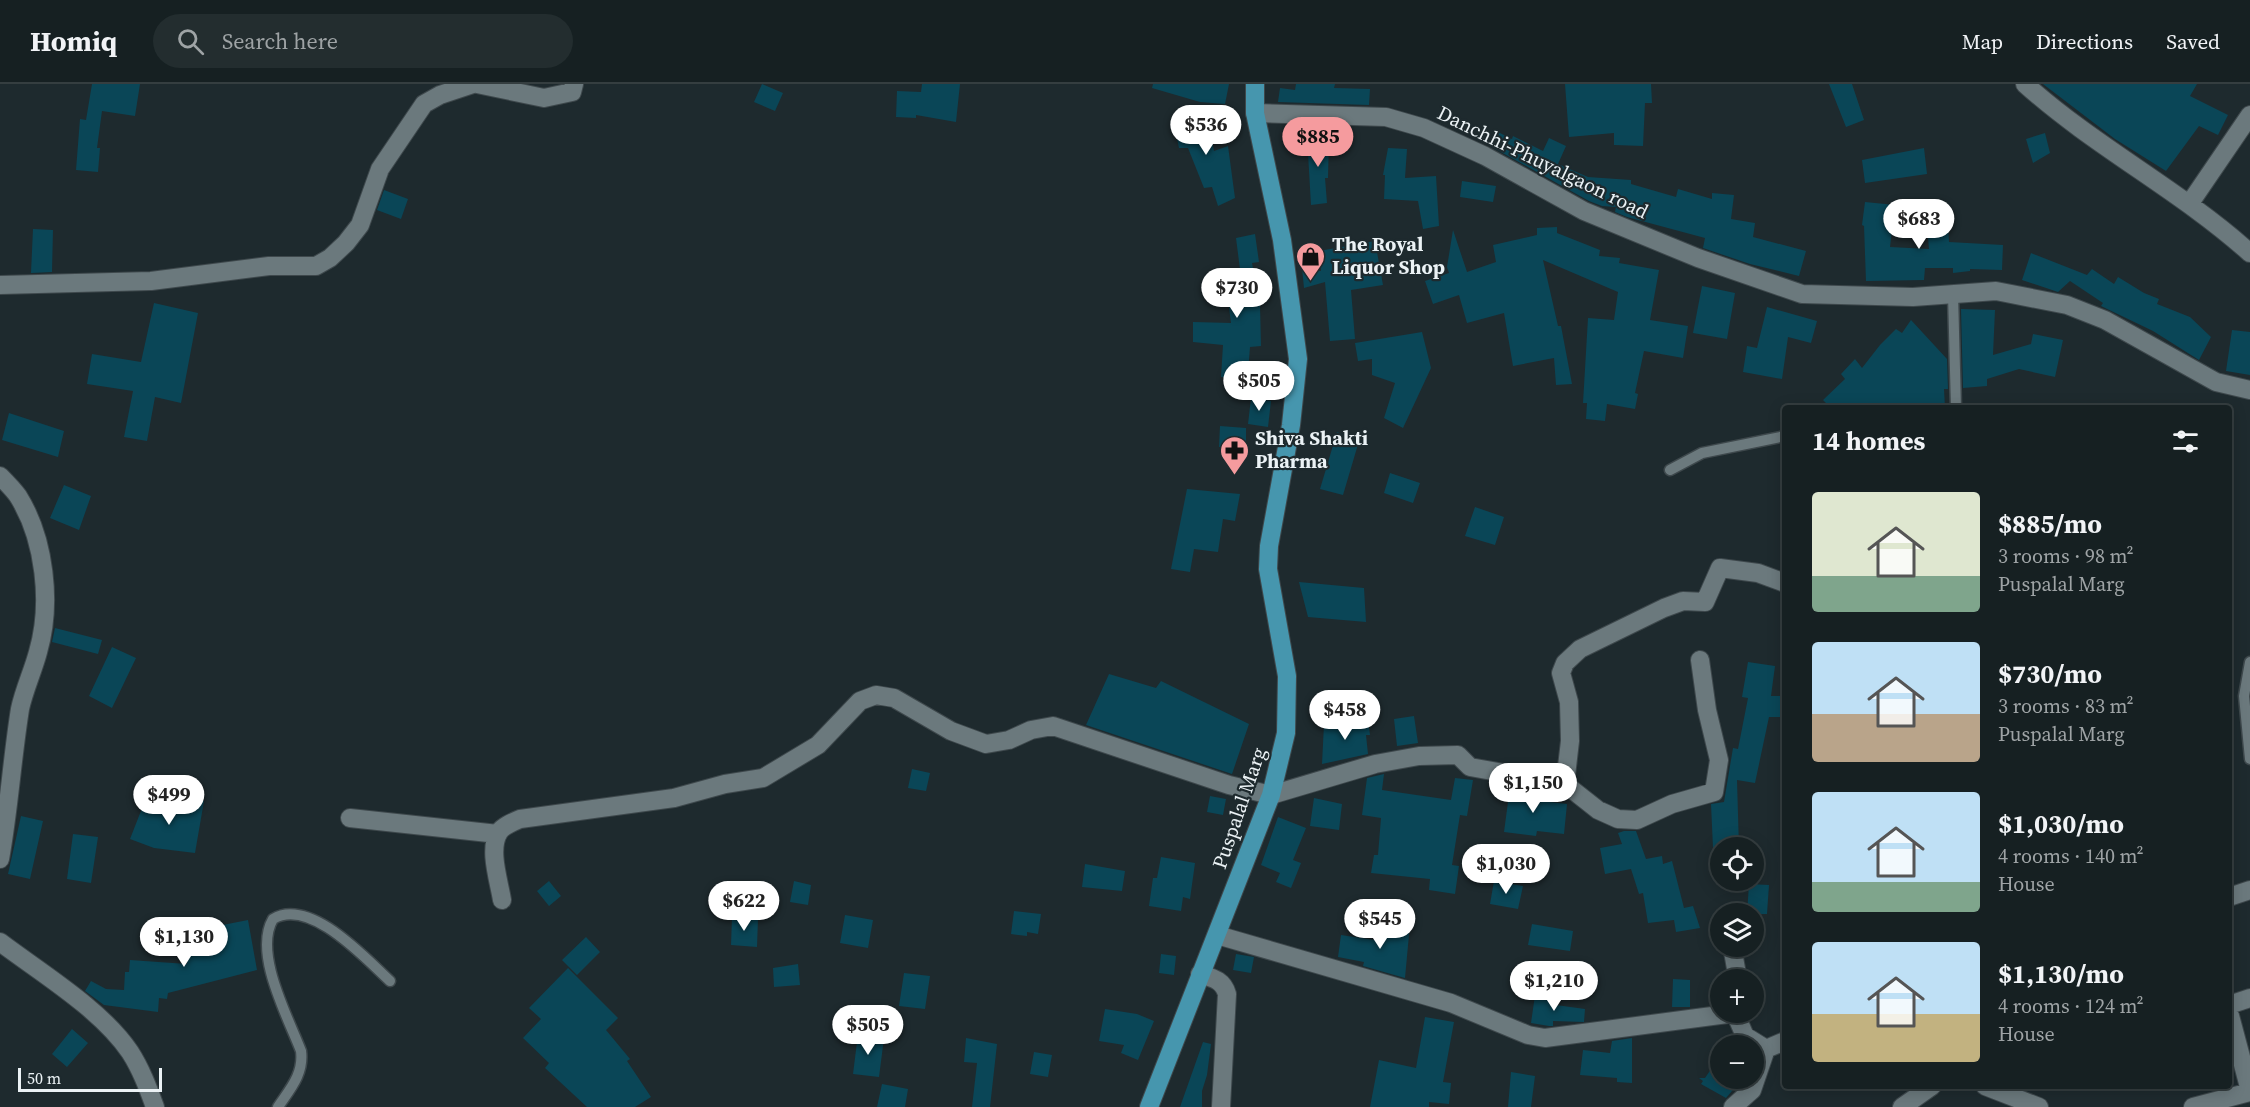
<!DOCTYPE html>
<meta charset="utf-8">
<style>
:root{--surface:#162022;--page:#232d2f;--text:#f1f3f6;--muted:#9ea3a5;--line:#353e40;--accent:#f59b9e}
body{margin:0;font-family:"Source Serif 4",serif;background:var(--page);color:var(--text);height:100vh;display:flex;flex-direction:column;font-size:22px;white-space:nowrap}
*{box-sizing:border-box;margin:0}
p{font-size:20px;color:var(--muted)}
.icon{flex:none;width:33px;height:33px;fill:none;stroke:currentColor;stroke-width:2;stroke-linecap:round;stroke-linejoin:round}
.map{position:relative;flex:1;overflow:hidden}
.sheet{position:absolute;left:1782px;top:321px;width:450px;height:684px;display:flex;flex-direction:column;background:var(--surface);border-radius:6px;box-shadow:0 3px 15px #0003,0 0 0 2px var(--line)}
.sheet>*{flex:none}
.tools{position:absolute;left:1710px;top:753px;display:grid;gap:12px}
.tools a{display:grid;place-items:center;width:54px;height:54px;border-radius:50%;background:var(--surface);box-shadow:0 3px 15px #0003,0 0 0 2px var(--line);font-size:30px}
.scale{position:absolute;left:18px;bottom:15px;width:144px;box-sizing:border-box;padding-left:6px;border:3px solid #ebf2f5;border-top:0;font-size:16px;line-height:21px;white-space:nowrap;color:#ebf2f5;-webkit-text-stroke:4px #1e2a2e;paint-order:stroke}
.price{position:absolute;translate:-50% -51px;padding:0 14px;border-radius:21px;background:#fff;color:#222;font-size:20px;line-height:39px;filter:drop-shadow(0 2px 3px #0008)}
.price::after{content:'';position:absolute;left:50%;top:36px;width:18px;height:14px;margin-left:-9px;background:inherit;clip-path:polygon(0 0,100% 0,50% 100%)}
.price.on{background:var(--accent);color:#111}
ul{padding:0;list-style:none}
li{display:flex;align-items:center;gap:18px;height:150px;padding:0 30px}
li span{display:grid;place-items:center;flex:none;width:168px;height:120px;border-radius:6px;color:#555}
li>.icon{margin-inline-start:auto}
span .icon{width:72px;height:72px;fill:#fffc;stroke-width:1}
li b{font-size:26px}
h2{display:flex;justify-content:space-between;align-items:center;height:72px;padding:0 30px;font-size:26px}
header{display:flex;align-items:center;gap:36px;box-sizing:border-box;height:84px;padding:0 30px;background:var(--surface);border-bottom:2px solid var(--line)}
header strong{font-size:28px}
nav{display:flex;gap:33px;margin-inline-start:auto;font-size:21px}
.search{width:420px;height:54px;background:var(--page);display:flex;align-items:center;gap:15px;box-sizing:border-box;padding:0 21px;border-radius:33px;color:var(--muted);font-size:22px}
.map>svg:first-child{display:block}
.building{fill:#0a4657}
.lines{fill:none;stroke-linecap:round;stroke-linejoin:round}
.service-casing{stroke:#3e484c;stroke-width:13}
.minor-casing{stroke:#3e484c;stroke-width:20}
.tertiary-casing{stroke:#3e484c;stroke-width:20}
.primary-casing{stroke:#3e484c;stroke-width:20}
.service{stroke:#6b797d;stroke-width:10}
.minor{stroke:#6b797d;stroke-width:18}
.tertiary{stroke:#6b797d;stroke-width:18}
.primary{stroke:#4696ae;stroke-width:18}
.labels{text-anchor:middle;stroke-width:4.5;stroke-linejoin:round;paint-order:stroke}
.street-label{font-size:20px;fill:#ebf2f5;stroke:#1e2a2e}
.poi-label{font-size:20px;font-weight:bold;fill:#ebf2f5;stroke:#1e2a2e;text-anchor:start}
</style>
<header>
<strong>Homiq</strong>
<div class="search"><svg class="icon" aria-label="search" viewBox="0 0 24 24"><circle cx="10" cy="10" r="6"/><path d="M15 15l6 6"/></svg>Search here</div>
<nav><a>Map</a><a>Directions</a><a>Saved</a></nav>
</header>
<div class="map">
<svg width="2250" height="1023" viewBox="0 0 2250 1023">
<rect width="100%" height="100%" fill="#1e2a2e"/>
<path class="building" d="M92,0H140L135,32L102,27L97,64H100L98,88L76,86L80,35L86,36Z
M762,0L783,9L775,27L754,18Z
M922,0H960L956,38L916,31V34L896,33L897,7L921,8Z
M1153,0H1229L1225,20L1200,18L1152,4Z
M1296,0H1335L1334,4L1370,5L1369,21L1278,18L1280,4L1295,6Z
M1565,0H1651L1652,19H1645L1643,62L1614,61V49L1569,53Z
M1829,0H1852L1864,36L1846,43Z
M2043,0H2197L2190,12L2228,31L2218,51L2199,42L2166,87L2115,55Z
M1207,29L1214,67L1228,62L1235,114L1218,122L1212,103L1204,104L1188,64H1179L1173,35Z
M1498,48L1512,55L1513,52L1543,67L1549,54L1566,62L1558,80L1588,93L1631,96V100L1676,113L1678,105L1712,115V109L1734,111L1731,135L1755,139L1753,153L1806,167L1799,192L1750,180L1703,164L1705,154L1627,133L1615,128L1616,123L1602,122L1589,117L1492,63Z
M2045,49L2050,69L2033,79L2026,55Z
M1307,52L1329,53L1328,94H1325L1327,119L1311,121Z
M1388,64L1407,65L1405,94L1436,92L1439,142L1423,145L1418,117L1384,115L1385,91H1383Z
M1924,64L1927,90L1865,99L1862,76Z
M1462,97L1496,102L1493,118L1460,113Z
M384,106L408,115L401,135L377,126Z
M1865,118L1895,121L1890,163L1929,165L1927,142L1948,141L1949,158L2003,161L2002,186L1970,185V187L1953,189V184H1925L1924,196L1866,197L1864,142L1862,141Z
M1557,143V149L1600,166L1599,172L1620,174L1619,179L1659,186L1650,236L1688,242L1683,274L1644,267L1635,309L1638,310L1635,325L1607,320L1605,337L1586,335L1587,319H1583L1588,234L1614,236L1618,208L1543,176L1558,242H1561L1572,300L1556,301L1554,274L1513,282L1504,229L1467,239L1459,211L1433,220L1425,197L1449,189L1447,183L1453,146L1467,188L1496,178L1493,161L1537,151V144Z
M33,145L53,146L52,188L31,189Z
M1255,150L1259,178L1252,179L1260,221L1261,262L1250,263L1247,302L1230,300L1231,294L1221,293L1223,261L1193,258V238L1231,239L1226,201H1242L1236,154Z
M1375,157L1383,201L1351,206L1355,255L1330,257L1325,198L1304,204L1302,184L1321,187L1319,167Z
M2031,169L2087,191L2092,185L2114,200L2118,193L2144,209L2159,215L2157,220L2190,233L2211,253L2199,276L2153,247L2101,222L2103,219L2070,197L2058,208L2022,196Z
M1702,202L1735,209L1727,255L1693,249Z
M154,219L198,229L181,319L155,313L147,357L124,353L133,307L87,300L92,270L141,278Z
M1767,223L1817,237L1811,259L1788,253L1782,295L1743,288L1747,262L1757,264Z
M1961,225L1995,226L1993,271L2031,260L2033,250L2063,256L2055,293L2019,285L1987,295V302L1963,304Z
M1911,236L1947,275L1948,305H1944L1945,324H1831L1823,316L1845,295L1841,290L1855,275L1862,284L1880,261L1896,245L1902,249Z
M2232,246L2250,248V291L2226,287Z
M1422,248L1431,284L1403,344L1384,334L1395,299L1372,291V275L1358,277L1355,259Z
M1251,314L1271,317L1268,343L1248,340Z
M9,329L64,347L58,373L2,356Z
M1220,342L1246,344V364L1219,363Z
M1337,348L1359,357L1343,411L1320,405Z
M1390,389L1420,399L1413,419L1384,409Z
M64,401L91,412L79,446L50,434Z
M1187,405L1240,410L1235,437L1223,435L1218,468L1194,465L1190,488L1171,485Z
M1475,423L1504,433L1495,461L1465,452Z
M1299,498L1364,504L1366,538L1308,533Z
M55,544L102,556L98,570L52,558Z
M112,563L136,574L112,624L89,612Z
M1748,578L1775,582L1771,612H1785V633H1769L1755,699L1737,696L1739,764H1713L1711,720L1724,718L1733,664L1738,665L1748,614L1742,613Z
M1109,590L1156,604L1161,597L1249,640L1232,690L1086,641Z
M1414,632L1418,659L1397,662L1394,635Z
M1368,636L1370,651H1366L1368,670L1322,680L1324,640Z
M912,685L930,689L926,707L908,704Z
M1384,690L1382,706L1451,716L1455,694L1473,696L1467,732L1460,731L1452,781L1459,782L1455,810L1429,806L1430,795L1371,789L1374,771H1378L1381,734L1362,731L1367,694Z
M1510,703L1542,707L1541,717L1567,720L1564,750L1537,747L1536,752L1504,748Z
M1210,712L1226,715L1223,731L1207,728Z
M146,714L185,729L187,715L204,717L195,769L154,764L130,755Z
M1314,714L1342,720L1339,746L1310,742Z
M21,732L43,737L30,795L8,790Z
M1278,733L1306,744L1293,776L1301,779L1291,804L1276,798L1280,789L1261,781Z
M1624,747H1636L1646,775L1662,772L1663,780L1672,777L1684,824L1693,822L1700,844L1676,848L1674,836L1648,839L1643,809L1639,810L1631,785L1605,790L1600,764L1622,760L1618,749Z
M73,750L98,753L91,799L67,795Z
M1161,773L1195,779L1190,815L1183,813L1181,827L1149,822L1153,794H1157Z
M1085,780L1125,787L1122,807L1082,803Z
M549,797L561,812L549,822L537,807Z
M794,797L811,801L808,821L790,818Z
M1494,797L1523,802L1518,825L1490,820Z
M1749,800L1769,801L1767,830H1747Z
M1014,827L1041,830L1038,850L1027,848V852L1011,850Z
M845,831L873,836L868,864L840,859Z
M732,833L758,835L757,863L731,861Z
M248,836L257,886L168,909L167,915L159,914L158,928L104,921L85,907L91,897L106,905L124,906L125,888H129L130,876L187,880L182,849Z
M1395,838L1410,840L1405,894L1363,882L1364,878L1338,873L1341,851L1381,857L1382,843L1395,844Z
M1532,840L1573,847L1570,867L1528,861Z
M586,853L600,868L577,891L562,876Z
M1161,870L1176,872L1174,891L1159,889Z
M1236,870L1254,873L1251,889L1233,886Z
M798,880L800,901L774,903L773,884Z
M568,884L618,934L606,946L630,975L627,977L651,1013L635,1023H587L545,984L549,979L523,954L541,935L529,924Z
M904,889L930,892L925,925L899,922Z
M1673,895L1690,896V923H1672Z
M1535,911L1557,915L1556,921L1585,925L1584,938L1553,937V942H1549L1531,939Z
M1105,925L1137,930L1154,937L1138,976L1121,969L1124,961L1099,957Z
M1425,933L1454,938L1443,998L1451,999L1449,1020L1429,1018V1023H1370L1379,976L1416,984Z
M72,945L88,959L67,983L52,970Z
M858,950L884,954L879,993L853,990Z
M966,954L997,960L990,1023H972L977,979L964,978Z
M1632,954V999L1617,998V994L1580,991L1583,966L1610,969L1612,957Z
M1203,958L1211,960L1207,991L1202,1007V1023H1180Z
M1034,968L1052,971L1048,993L1030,990Z
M1720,972V994H1743L1726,1014L1701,1000L1703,997L1699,994H1705Z
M1511,988L1535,992L1531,1023H1508Z
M882,1000L908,1005L905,1023H877Z"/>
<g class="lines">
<defs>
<path id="service" d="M1953,210L1956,324
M1670,386L1702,369L1785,352
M2250,578L2244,612L2250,675
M278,1023C290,1005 304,990 301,967C288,933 253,869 273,835C310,813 365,874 390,897"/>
<path id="minor" d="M477,0L544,14L572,8L574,0
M2025,0C2095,63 2180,106 2250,169
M1255,29L1386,33L1424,44L1485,72L1584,127L1698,174L1802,210L1913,213L1996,207L2067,221L2105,236L2216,298L2250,306
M2190,119L2250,31
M0,201L151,197L269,182H316L330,174L346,159L360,141L380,85L424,20L440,11L473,0
M1565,700L1570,657L1569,618L1561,589L1565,579L1580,565L1664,524L1683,517L1705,518L1720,484L1758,489L1785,499
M350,734L498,750
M2229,813L2250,806
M502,816C499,797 488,765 499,748C503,742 513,738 520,735L674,714L725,700L763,694L818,661L860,617L876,611L894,614L951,647L986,660L1009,656L1031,646L1053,642L1229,701L1271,711L1375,680L1419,672L1458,671L1470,683L1565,700L1598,726L1618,735L1637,736L1672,720L1714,708L1719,676L1707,626L1700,576
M1217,851L1451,919L1528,951L1545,954L1735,929L1745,952L1766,965L1785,957
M1732,862L1738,896
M1200,890C1213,894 1223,896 1227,910L1221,1023
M2229,921L2250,914
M2229,928L2250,1007
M1985,1002L2039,1023
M1733,1023L1752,1006L1766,965
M1902,1023L1932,1002
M2193,1023L2250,1008"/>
<path id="tertiary" d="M0,392C6,398 13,405 18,412C45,455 52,520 38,568C33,587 24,606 20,625C12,675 9,725 0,775
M0,858C41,889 101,925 130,968C141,985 148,1004 155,1023"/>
<path id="primary" d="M1149,1023L1271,711L1286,649L1287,592L1268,485L1269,462L1291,341L1298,275L1282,156L1255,29V0"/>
</defs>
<use href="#service" class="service-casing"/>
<use href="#minor" class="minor-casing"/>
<use href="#tertiary" class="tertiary-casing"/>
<use href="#primary" class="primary-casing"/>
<use href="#service" class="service"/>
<use href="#minor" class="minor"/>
<use href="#tertiary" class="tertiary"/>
<use href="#primary" class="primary"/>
</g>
<defs>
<symbol id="shop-pin" viewBox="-11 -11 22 30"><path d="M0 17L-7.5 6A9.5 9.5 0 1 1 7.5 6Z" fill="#f59b9e" stroke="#1e2a2e"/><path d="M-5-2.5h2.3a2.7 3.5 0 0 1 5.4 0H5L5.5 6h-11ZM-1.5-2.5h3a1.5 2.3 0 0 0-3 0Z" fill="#111"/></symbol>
<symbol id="pharmacy-pin" viewBox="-11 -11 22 30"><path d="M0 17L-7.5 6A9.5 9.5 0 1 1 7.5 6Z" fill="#f59b9e" stroke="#1e2a2e"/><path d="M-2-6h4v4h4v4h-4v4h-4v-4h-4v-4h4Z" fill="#111"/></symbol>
</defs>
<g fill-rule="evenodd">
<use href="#shop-pin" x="1294" y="156" width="33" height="45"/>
<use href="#pharmacy-pin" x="1218" y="350" width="33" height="45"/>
</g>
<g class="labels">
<g class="street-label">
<text transform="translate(1543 78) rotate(26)" y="7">Danchhi-Phuyalgaon road</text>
<text transform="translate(1239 724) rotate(-71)" y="7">Puspalal Marg</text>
</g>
<g class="poi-label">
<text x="1332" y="167">The Royal<tspan x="1332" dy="23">Liquor Shop</tspan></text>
<text x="1255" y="361">Shiva Shakti<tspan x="1255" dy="23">Pharma</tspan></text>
</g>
</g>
</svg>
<div class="tools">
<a><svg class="icon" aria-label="locate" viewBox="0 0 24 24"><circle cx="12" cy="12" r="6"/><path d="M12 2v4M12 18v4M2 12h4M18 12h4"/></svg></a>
<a><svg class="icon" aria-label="layers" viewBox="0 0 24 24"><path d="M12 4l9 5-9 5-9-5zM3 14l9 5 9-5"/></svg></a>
<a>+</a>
<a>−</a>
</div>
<div class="scale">50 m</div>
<b class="price" style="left:1206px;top:72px">$536</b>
<b class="price on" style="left:1318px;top:84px">$885</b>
<b class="price" style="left:1919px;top:166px">$683</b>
<b class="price" style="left:1237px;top:235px">$730</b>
<b class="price" style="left:1259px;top:328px">$505</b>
<b class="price" style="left:1345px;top:657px">$458</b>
<b class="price" style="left:1533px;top:730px">$1,150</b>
<b class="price" style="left:169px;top:742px">$499</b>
<b class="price" style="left:1506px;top:811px">$1,030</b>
<b class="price" style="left:744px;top:848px">$622</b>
<b class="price" style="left:1380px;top:866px">$545</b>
<b class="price" style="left:184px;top:884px">$1,130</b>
<b class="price" style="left:1554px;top:928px">$1,210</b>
<b class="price" style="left:868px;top:972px">$505</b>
<section class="sheet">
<h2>14 homes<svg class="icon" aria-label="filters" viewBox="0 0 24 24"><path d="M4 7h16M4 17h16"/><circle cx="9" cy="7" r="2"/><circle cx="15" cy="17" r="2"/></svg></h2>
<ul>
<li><span style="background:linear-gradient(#dfe7d0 70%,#7fa58c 0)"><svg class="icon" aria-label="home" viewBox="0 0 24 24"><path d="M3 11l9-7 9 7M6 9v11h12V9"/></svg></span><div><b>$885/mo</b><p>3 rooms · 98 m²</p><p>Puspalal Marg</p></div></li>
<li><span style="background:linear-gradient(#bfe0f5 60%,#b9a48a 0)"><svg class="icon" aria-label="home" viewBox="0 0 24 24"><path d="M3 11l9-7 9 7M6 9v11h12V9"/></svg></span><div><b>$730/mo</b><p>3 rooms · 83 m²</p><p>Puspalal Marg</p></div></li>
<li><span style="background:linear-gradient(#bfe0f5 75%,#7fa58c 0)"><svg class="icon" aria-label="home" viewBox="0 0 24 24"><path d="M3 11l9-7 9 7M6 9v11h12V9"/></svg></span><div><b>$1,030/mo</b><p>4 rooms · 140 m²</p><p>House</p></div></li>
<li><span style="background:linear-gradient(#bfe0f5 60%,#c2b280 0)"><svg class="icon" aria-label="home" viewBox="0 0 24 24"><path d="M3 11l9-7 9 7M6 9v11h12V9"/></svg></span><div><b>$1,130/mo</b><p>4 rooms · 124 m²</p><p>House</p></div></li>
</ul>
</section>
</div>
